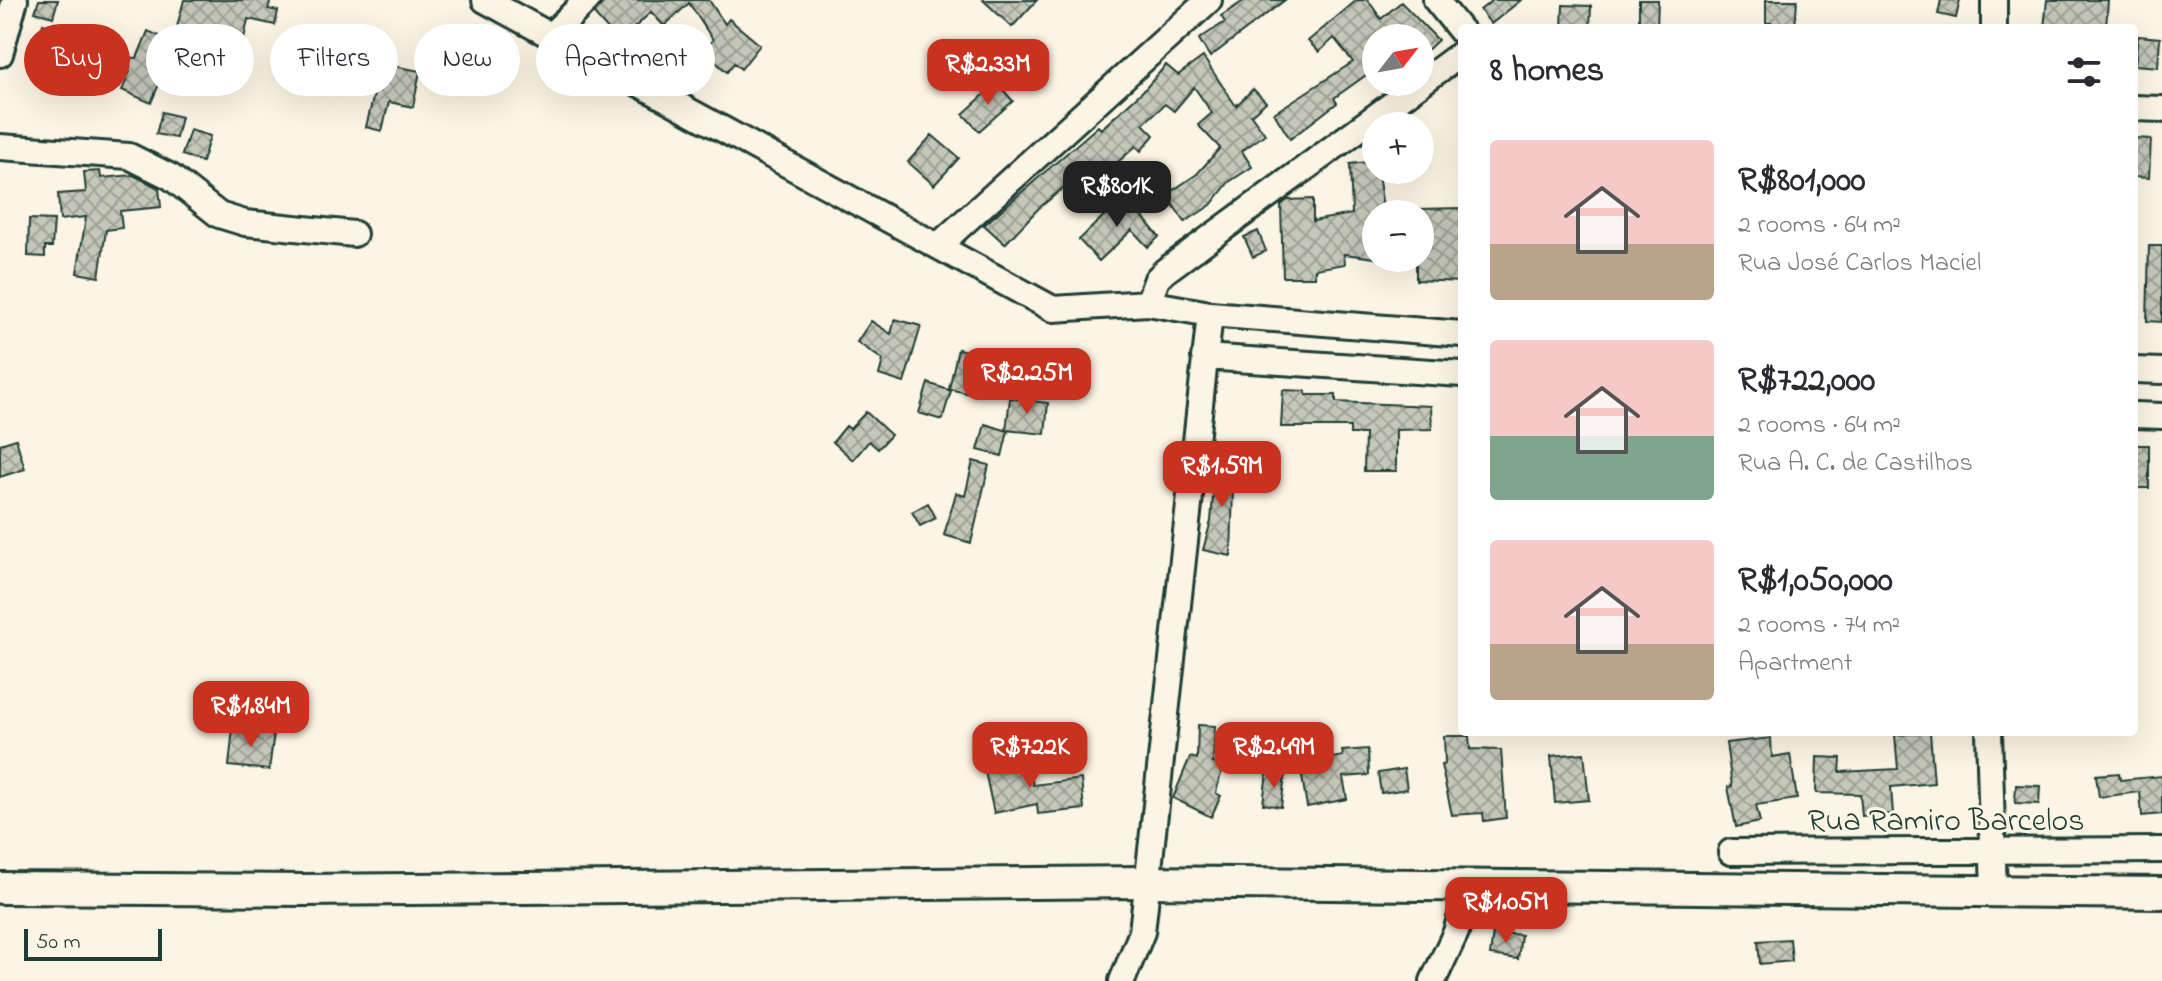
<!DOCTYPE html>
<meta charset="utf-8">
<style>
:root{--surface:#fff;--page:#f2f2f3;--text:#2b2b33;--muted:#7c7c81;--accent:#c8321e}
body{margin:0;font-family:"Indie Flower",sans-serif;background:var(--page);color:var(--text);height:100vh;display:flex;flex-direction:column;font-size:30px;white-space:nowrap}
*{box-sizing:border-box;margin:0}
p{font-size:26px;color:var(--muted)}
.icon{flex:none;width:44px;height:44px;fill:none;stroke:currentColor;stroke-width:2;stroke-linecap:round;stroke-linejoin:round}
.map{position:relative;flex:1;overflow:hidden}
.side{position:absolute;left:1458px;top:24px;width:680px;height:712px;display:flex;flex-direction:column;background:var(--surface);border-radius:8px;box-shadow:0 8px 32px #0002}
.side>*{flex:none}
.hud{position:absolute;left:24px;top:24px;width:760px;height:72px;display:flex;gap:16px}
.needle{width:52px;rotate:59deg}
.controls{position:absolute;left:1362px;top:24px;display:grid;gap:16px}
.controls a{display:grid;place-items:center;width:72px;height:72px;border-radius:50%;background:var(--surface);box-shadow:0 8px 32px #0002;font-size:40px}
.scale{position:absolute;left:24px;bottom:20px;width:138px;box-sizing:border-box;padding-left:8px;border:4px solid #1f3d34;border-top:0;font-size:22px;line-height:28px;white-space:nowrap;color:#1f3d34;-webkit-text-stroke:6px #fcf5e5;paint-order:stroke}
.price{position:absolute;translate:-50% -68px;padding:0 18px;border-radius:16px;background:var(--accent);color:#fff;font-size:26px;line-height:52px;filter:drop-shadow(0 2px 4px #0008)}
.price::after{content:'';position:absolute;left:50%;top:48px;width:24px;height:18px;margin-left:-12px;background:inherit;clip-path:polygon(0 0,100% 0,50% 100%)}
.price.active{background:#222;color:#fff}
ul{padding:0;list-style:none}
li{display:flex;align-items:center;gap:24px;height:200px;padding:0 32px}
li span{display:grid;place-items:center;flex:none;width:224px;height:160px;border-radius:8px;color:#555}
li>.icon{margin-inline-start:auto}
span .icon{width:96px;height:96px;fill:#fffc;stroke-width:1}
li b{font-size:34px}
h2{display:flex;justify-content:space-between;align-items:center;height:96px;padding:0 32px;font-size:34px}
.chip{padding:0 28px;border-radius:36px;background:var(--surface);box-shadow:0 8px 32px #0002;font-size:28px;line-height:72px}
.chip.active{background:var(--accent);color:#fff}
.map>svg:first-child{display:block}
.building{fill:url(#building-cross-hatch);stroke:#1f3d34;stroke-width:2}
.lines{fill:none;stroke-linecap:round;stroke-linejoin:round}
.minor-casing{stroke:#1f3d34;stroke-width:30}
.major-casing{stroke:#1f3d34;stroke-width:36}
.minor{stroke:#fcf5e5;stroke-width:24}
.major{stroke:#fcf5e5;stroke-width:30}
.labels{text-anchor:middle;stroke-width:6;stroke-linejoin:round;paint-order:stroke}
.street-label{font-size:32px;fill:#1f3d34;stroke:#fcf5e5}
</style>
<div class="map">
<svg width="2162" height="981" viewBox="0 0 2162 981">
<defs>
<pattern id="building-cross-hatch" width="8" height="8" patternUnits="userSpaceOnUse" patternTransform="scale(2)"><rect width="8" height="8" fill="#c5c7b9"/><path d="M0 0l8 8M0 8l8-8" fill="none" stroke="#9fa397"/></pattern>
</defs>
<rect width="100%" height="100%" fill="#fcf5e5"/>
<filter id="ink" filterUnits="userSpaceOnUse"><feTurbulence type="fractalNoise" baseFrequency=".0125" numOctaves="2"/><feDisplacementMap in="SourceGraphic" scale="16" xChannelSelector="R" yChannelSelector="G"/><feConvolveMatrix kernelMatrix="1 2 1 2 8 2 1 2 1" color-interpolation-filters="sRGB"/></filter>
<g filter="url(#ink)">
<path class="building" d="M39,0H58L53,17L35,12Z
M184,0H271L268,9L278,11L275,25L248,19L244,39L206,30L197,65L170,58L151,103L122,90L130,72L115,71V56L137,58L148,31L173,42Z
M605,0H709L725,24L729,19L760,45L741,69L734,63L727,72L703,51L713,40L689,3L664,26L651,12L619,42L594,14Z
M983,0H1037L1012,27Z
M1245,0H1285L1210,57L1199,39L1225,22L1221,16Z
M1357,0H1368L1381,19L1401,2L1438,40L1420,57V38H1409L1402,31L1393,38H1376V68L1334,98L1337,103L1290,139L1274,113L1353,62L1334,38L1319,52L1308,41Z
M1493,0H1521L1491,24L1480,10Z
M1639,0H1658L1657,28H1639Z
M1766,0H1797L1795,28H1774L1773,23H1766Z
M1941,0H1960L1956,18L1938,14Z
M2047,0H2108L2106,28H2044Z
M1563,5L1591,6L1590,28H1562Z
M43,24L79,35L70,65L89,71L83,90L43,78L50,55L35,51Z
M304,28L340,34L341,30L371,40L366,55L374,57L372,62L420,71L413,107L389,102L382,131L366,127L374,94L340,87L344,66L331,61L334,52L301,47Z
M2138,36L2160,38L2158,67L2135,65Z
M1203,57L1236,106L1253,89L1266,102L1251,115L1265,134L1242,151L1252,167L1229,182L1211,205L1185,222L1166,195L1197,174L1220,148L1198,125L1212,113L1194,87L1174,111L1165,104L1143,124L1154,135L1141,151L1136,146L1101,177L1091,165L1038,209L1005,244L984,225L1098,126L1101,129L1146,88L1166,65L1178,75Z
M997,83L1013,101L979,131L963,114Z
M162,112L181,117L176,138L156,134Z
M190,130L210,136L202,162L182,155Z
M932,135L959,158L934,185L908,162Z
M2134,138L2151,139L2149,178L2134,177Z
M1376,161L1384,214H1376V258L1344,254L1345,264L1315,269V277H1283L1281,205L1287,200L1313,199V221L1352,214L1350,164Z
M100,171L101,178L133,175L159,188L161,207L120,211L122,228L106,230L99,277L77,273L86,217L60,220L58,194L86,192L84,172Z
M1125,195L1159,237L1148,247L1132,230L1099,261L1079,240Z
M1462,208V282L1416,280V258H1420V209Z
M29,219L54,220L52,247H45V257L28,256Z
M1258,231L1266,251L1253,257L1244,237Z
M2149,246H2162V322L2147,321Z
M895,319L921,326L904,383L879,375L883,360L857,342L871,321L891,334Z
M958,349L984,355L975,395L949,389Z
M928,383L951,391L942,420L919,413Z
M1283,390L1306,391V395H1336V402L1431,406L1432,429L1396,430V471H1364L1365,434H1350V427H1281Z
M1010,398L1048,403L1045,434L1006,430Z
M866,412L891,435L878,449L869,441L853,460L833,442L846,426L850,429Z
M985,424L1008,431L1002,456L978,450Z
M16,439L25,469L0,477V444Z
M2134,445H2149V488H2134Z
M973,461L989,465L971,543L944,535L956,493L965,496Z
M1216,461L1240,463L1237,488L1233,487L1231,556L1203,550L1211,521Z
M928,503L936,518L920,526L912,512Z
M273,695L296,702L289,727L265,719Z
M1198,725L1215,726L1213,763L1223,766L1216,793L1221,796L1211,817L1173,798L1190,757L1197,759Z
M233,728L274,733L269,770L229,766Z
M1930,732L1934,783L1891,787L1893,814L1862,816L1860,794L1816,793L1817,757L1841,758L1840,772L1898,769L1895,735Z
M1444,736H1469L1470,749L1501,750L1506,818L1484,821L1483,813L1452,815L1441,765L1445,764Z
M1771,738L1772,757L1790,754L1797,799L1756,805L1760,822L1736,827L1728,787L1732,786L1726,743Z
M1368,749L1369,775L1343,777L1347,799L1307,807L1300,764L1343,756L1342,751Z
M1584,753L1589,800L1555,803L1551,756Z
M1027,759L1033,785L1081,779L1084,809L1038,814L1037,804L994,813L984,767Z
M1404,769L1407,789L1381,793L1378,773Z
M1267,772L1285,775L1281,807L1263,804Z
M2119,773L2120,780L2162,776V814L2142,816L2140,792L2099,797L2096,775Z
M2016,785L2040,786L2039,804L2015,803Z
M1493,932L1521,935L1518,959L1490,955Z
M1790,939L1792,961L1760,964L1758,941Z"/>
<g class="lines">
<defs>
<path id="minor" d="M485,0L1053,309L1148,303L1210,314L1462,334
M1436,0L1462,32
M1994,28V0
M550,36L587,0
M0,54L15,0
M2134,108L2162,109
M0,147L129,156L171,177L219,215L245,223L354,234
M939,245L1209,0
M1148,303L1157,279L1165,271L1462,53
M1204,357L1462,374
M2134,370L2162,371
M2134,415L2162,416
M1989,732L1994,893
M1731,852L2162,850
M1122,981L1142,932L1210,314
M1433,981L1456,932L1471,883"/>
<path id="major" d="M0,888L303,890L1145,882L2162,893"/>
</defs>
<use href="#minor" class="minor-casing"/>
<use href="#major" class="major-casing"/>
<use href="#minor" class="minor"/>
<use href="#major" class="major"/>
</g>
</g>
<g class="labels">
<g class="street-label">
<text x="1946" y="830">Rua Ramiro Barcelos</text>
</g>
</g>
</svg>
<div class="controls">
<a><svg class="needle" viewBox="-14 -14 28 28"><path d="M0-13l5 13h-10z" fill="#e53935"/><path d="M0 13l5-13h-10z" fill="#7c7c81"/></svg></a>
<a>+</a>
<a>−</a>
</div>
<div class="scale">50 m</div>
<b class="price" style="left:988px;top:107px">R$2.33M</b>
<b class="price active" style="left:1117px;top:229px">R$801K</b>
<b class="price" style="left:1027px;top:416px">R$2.25M</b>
<b class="price" style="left:1222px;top:509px">R$1.59M</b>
<b class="price" style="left:251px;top:749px">R$1.84M</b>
<b class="price" style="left:1030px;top:790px">R$722K</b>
<b class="price" style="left:1274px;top:790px">R$2.49M</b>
<b class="price" style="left:1506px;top:945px">R$1.05M</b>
<div class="hud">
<a class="chip active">Buy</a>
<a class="chip">Rent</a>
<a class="chip">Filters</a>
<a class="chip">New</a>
<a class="chip">Apartment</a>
</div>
<section class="side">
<h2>8 homes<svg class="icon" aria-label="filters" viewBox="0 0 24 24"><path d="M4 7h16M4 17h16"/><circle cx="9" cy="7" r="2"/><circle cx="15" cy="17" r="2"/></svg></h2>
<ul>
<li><span style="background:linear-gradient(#f6c9c9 65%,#b9a48a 0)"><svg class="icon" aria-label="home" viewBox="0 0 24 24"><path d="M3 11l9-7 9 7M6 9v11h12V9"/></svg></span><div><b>R$801,000</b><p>2 rooms · 64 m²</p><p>Rua José Carlos Maciel</p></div></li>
<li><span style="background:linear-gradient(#f6c9c9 60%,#7fa58c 0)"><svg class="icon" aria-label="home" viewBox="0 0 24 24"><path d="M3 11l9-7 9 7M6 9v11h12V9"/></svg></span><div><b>R$722,000</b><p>2 rooms · 64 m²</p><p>Rua A. C. de Castilhos</p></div></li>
<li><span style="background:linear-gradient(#f6c9c9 65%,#b9a48a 0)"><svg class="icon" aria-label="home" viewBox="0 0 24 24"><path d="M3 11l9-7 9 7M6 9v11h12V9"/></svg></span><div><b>R$1,050,000</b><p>2 rooms · 74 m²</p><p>Apartment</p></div></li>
</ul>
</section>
</div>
